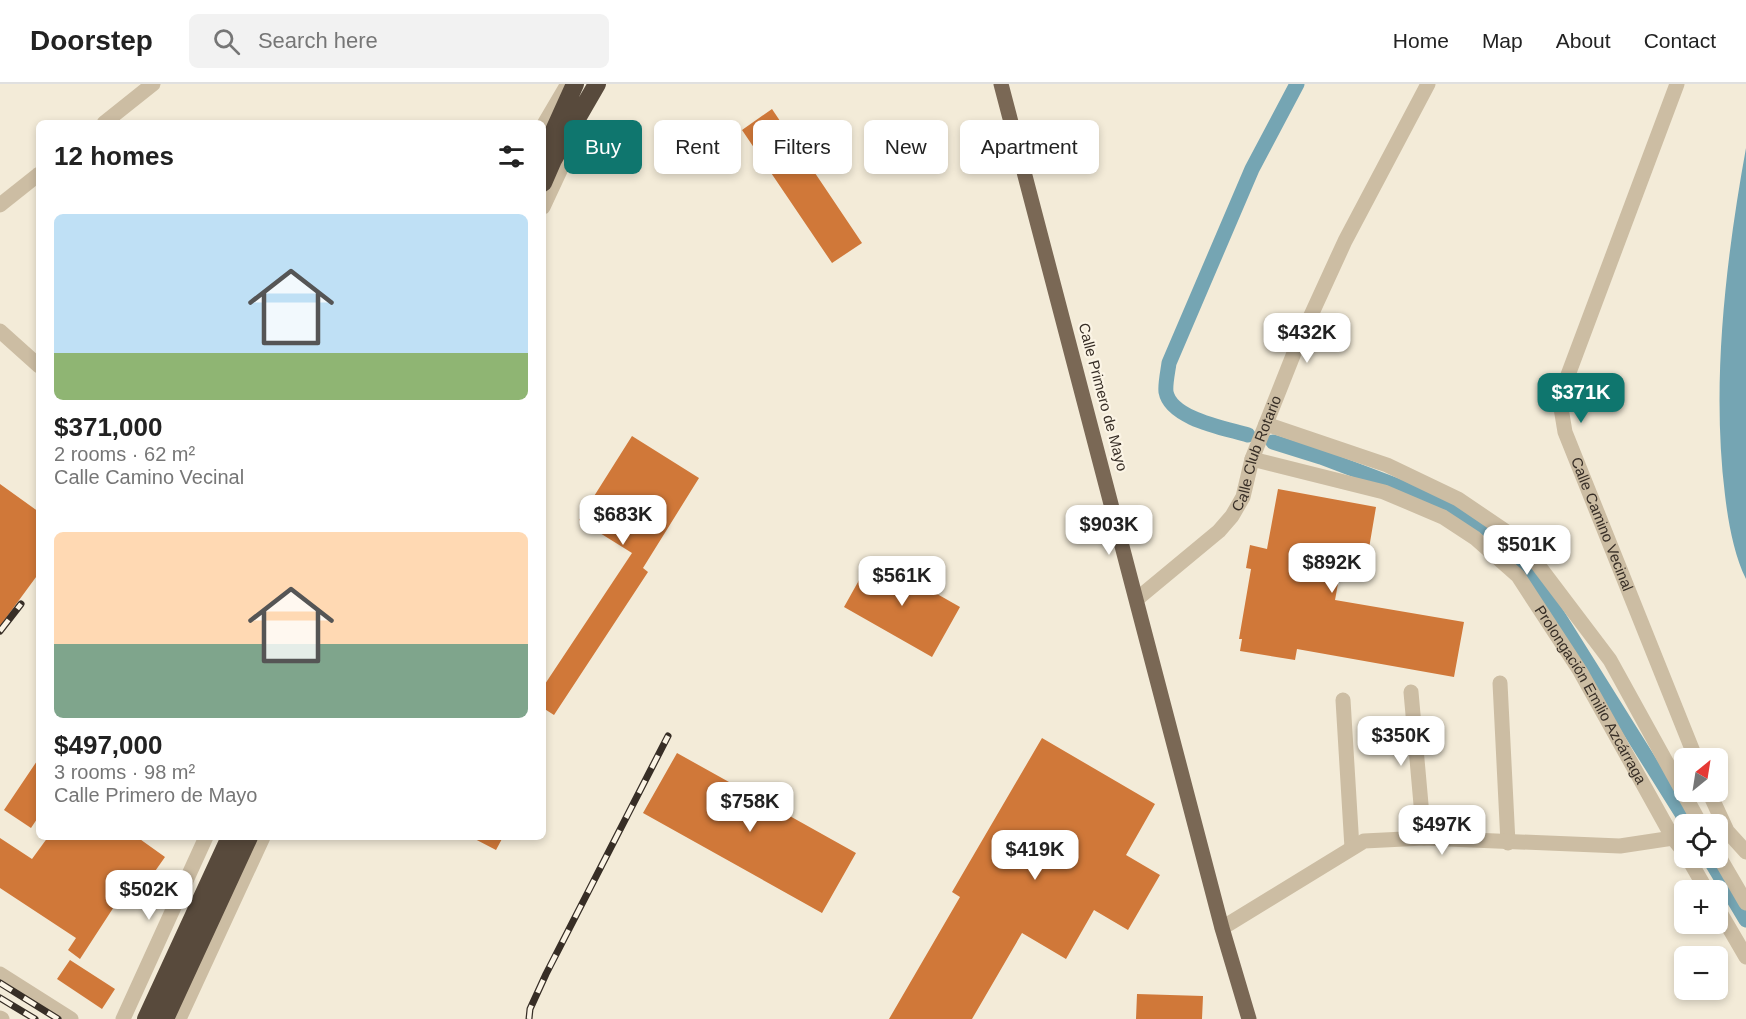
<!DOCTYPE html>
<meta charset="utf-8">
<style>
:root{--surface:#fff;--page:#f2f2f2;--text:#222;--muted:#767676;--line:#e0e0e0;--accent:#0f766e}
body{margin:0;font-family:Helvetica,sans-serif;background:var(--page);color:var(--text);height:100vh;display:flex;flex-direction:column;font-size:22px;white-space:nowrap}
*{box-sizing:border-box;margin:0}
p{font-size:20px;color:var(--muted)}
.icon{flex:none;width:33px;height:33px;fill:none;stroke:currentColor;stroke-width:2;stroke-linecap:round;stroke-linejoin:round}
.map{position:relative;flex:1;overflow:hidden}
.panel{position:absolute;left:36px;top:36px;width:510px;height:720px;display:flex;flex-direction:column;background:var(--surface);border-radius:9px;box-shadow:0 3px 9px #0003}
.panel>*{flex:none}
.guide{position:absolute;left:564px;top:36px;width:570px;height:54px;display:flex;gap:12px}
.needle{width:39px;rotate:30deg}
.tools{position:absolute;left:1674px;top:664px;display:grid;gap:12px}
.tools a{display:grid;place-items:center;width:54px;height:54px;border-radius:9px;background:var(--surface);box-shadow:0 3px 9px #0003;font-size:30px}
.price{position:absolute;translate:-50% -51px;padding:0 14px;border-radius:12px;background:#fff;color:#222;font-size:20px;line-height:39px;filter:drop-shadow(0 2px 3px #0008)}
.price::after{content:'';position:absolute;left:50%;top:36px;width:18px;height:14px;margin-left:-9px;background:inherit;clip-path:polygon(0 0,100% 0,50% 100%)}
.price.on{background:var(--accent);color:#fff}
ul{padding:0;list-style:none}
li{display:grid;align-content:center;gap:12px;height:318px;padding:0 18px}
li span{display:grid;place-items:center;height:186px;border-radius:9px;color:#555}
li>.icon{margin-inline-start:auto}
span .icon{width:108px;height:108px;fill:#fffc;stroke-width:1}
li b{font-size:26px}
h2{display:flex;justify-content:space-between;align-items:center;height:72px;padding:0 18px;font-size:26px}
.pill{padding:0 21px;border-radius:9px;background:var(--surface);box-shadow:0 3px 9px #0003;font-size:21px;line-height:54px}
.pill.on{background:var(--accent);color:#fff}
header{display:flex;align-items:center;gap:36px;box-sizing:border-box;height:84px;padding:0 30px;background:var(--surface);border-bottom:2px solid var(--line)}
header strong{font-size:28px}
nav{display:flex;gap:33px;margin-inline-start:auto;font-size:21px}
.search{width:420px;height:54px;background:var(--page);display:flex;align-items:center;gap:15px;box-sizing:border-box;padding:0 21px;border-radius:9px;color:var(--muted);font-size:22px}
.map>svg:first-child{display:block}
.water{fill:#75a5b3}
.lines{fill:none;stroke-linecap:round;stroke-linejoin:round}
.canal{stroke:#75a5b3;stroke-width:15}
.building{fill:#d07839}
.minor{stroke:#ccbda3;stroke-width:15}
.major{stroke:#7a6855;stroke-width:15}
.highway{stroke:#584a3c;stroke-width:18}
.rail-casing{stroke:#372e26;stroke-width:7}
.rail{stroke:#fbf4e5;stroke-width:4.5;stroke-dasharray:14;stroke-linecap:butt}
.labels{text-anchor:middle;stroke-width:4.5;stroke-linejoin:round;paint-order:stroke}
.street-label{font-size:15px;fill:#372e26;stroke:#fbf4e5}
</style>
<header>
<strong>Doorstep</strong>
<div class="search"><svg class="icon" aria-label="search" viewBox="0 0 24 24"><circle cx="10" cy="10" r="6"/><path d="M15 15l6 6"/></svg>Search here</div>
<nav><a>Home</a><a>Map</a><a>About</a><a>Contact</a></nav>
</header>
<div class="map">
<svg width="1746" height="935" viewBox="0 0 1746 935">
<rect width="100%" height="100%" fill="#f3ebd8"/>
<path class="water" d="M1746,64V495C1734,471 1728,437 1725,411C1711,299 1726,174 1746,64Z"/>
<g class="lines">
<path class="canal" d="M1248,351C1225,344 1171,335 1166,308C1165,300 1168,287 1169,279L1252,85L1297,0
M1273,358L1321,373L1424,412L1490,448L1525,479L1689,741
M1709,774L1746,836"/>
</g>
<path class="building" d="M772,25L862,159L832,179L742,46Z
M632,352L699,394L643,484L648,488L554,631L543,624V603L632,469L579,436Z
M0,400L39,428V489L0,542Z
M1278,405L1376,423L1366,482L1342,478L1335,516L1464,538L1454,593L1297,565L1295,576L1240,567L1242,555H1239L1251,485L1246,484L1250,461L1267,465Z
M872,473L960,523L932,573L844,523Z
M1042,654L1155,720L1126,771L1160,791L1128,846L1094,826L1066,875L1022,849L972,935H889L960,813L952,808Z
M677,669L856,769L822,829L643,729Z
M39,674V732L31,744L4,726Z
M48,753H137L165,773L132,820L121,812L80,875L68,866L76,854L0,804V754L32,775Z
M471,753H503L496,766Z
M70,876L115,905L102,925L57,895Z
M1137,910L1203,912L1202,935H1136Z"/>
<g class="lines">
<g class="minor">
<path id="s1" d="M1677,0L1568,291L1561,324L1565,348L1696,675"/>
<path d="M104,39L153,0"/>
<path d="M543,42L566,3"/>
<path d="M0,121L39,90"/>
<path d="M543,123L577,50"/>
<path d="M0,247L39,282"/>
<path d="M1266,340L1387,381L1458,415L1520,457L1610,576L1701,741"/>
<path id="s2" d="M1252,375L1384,408L1443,433L1475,454L1518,492L1580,587L1673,754L1684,768"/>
<path id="s3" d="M1137,515L1219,447L1232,432L1243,413L1252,375L1296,264L1345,157L1428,0"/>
<path d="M1500,599L1508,759"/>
<path d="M1411,608L1424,754"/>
<path d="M1343,616L1352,764"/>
<path d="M1709,708L1727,747L1746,768"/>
<path d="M1718,771L1746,819"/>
<path d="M1688,774L1707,807"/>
<path d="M1718,825L1746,873"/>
<path d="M1222,844L1364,757L1424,754L1620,762L1673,754"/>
<path d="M0,890L71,935"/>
<path d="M0,934L2,935"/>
<path d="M123,935L206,753"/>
<path d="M179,935L263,753"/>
</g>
<path class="major" d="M1001,0L1222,844L1249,935"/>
<path class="highway" d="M543,71L575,0
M543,99L553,76L597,0
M146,935L230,753
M165,935L249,753"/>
<defs>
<path id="rail" d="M0,547L21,520
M0,899L58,935
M0,914L35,935
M529,935L530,925L546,890L668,652"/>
</defs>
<use href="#rail" class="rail-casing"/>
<use href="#rail" class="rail"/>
</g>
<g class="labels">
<g class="street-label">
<text transform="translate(1103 313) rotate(75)" y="5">Calle Primero de Mayo</text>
<text dy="5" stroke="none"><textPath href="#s3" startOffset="194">Calle Club Rotario</textPath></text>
<text dy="5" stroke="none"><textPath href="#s1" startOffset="468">Calle Camino Vecinal</textPath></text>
<text dy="5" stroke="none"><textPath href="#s2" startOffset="435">Prolongación Emilio Azcárraga</textPath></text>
</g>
</g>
</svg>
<div class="tools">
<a><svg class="needle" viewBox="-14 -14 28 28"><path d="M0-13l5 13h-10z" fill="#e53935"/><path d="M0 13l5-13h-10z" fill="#767676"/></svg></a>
<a><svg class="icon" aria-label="locate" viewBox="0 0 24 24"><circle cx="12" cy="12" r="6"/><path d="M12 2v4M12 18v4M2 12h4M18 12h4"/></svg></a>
<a>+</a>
<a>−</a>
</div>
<b class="price" style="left:1307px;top:280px">$432K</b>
<b class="price on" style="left:1581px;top:340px">$371K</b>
<b class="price" style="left:623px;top:462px">$683K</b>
<b class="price" style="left:1109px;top:472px">$903K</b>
<b class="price" style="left:1527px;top:492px">$501K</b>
<b class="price" style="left:1332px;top:510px">$892K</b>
<b class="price" style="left:902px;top:523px">$561K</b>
<b class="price" style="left:1401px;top:683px">$350K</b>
<b class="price" style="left:750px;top:749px">$758K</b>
<b class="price" style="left:1442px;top:772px">$497K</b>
<b class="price" style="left:1035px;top:797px">$419K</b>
<b class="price" style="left:149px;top:837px">$502K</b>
<div class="guide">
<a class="pill on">Buy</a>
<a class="pill">Rent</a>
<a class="pill">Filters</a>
<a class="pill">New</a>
<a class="pill">Apartment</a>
</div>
<section class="panel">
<h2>12 homes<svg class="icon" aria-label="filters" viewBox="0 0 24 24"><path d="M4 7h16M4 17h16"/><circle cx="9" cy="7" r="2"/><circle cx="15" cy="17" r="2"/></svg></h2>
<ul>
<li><span style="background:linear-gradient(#bfe0f5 75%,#8fb573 0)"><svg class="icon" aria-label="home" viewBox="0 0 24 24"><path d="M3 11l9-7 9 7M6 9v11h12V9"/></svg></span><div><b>$371,000</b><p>2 rooms · 62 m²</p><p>Calle Camino Vecinal</p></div></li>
<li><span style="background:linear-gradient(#ffd9b3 60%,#7fa58c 0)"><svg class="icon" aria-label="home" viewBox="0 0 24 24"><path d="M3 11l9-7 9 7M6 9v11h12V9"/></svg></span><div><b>$497,000</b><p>3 rooms · 98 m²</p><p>Calle Primero de Mayo</p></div></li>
</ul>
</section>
</div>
